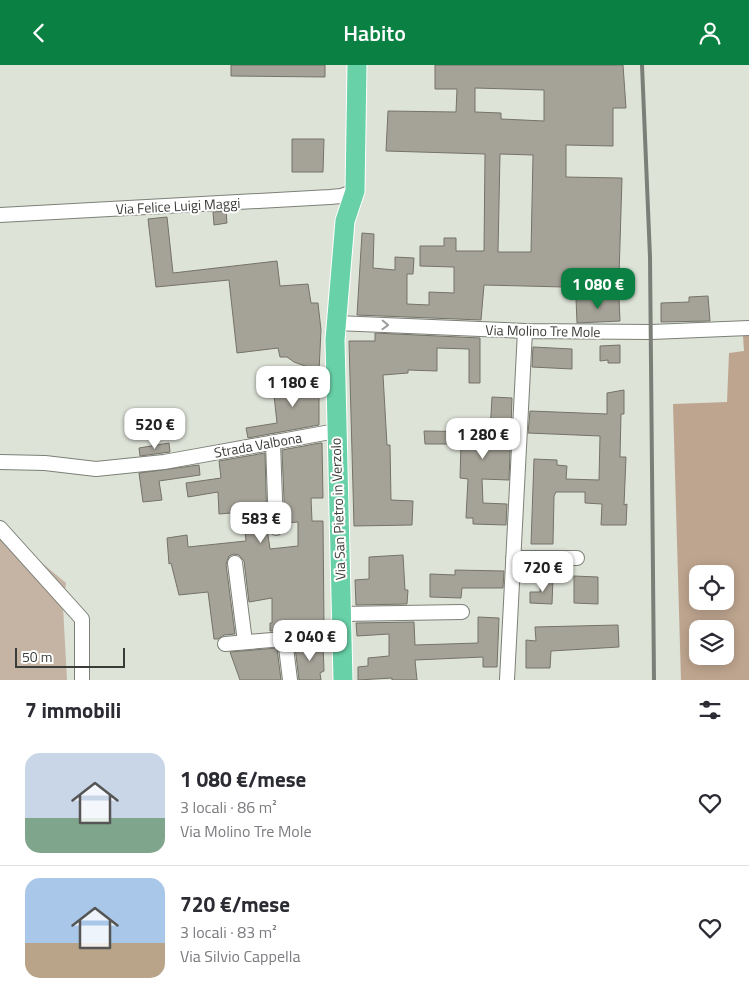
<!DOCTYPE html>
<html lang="it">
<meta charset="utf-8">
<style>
:root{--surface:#fff;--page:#f7f7f7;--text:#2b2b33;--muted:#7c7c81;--line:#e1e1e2;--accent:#0b8043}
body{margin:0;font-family:"Titillium Web",sans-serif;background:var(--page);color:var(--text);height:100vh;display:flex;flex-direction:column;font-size:19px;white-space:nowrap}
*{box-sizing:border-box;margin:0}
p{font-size:16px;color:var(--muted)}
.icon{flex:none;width:28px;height:28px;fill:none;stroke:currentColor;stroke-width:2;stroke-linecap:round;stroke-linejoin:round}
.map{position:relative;height:615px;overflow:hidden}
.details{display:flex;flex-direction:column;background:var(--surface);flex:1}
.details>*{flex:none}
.buttons{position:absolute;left:689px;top:500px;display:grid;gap:10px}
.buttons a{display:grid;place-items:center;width:45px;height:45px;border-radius:10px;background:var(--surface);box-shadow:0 2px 12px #0003;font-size:25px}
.scale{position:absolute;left:15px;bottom:12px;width:110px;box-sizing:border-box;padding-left:5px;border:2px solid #3a3c37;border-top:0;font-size:14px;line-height:18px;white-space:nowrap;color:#3a3c37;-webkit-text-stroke:4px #fff;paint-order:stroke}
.price{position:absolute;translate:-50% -42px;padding:0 11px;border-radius:10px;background:#fff;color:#222;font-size:16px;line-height:32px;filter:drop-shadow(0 1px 2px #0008)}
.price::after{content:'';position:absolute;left:50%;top:30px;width:15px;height:11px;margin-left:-8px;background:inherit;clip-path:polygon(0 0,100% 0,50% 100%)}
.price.current{background:var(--accent);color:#fff}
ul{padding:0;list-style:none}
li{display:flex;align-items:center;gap:15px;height:125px;padding:0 25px}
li+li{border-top:1px solid var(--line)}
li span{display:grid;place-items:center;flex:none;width:140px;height:100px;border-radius:15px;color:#555}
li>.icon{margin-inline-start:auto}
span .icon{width:60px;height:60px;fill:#fffc;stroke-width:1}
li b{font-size:21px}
h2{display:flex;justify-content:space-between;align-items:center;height:60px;padding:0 25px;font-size:21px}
header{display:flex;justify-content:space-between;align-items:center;height:65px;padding:0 25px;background:var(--accent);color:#fff;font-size:22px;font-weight:600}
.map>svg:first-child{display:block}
.green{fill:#c5b4a4}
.forest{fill:#bea58f;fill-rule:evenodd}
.building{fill:#a5a298;stroke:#757369;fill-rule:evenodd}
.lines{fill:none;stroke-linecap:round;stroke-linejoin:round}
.minor-casing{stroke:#7c8077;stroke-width:16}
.major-casing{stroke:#fff;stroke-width:21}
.minor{stroke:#fff;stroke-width:14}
.major{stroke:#68d1a7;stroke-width:19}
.rail{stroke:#7c7f78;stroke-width:4}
.oneway{stroke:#9c9e9b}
.labels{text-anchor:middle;stroke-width:4;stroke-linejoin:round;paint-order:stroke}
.street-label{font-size:14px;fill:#3a3c37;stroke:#fff}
</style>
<header><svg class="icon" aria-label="back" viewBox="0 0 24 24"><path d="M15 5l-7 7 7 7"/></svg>Habito<svg class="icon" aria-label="person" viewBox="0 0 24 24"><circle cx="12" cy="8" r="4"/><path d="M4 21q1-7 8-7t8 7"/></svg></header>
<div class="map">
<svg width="749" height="615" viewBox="0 0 749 615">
<rect width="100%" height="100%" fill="#dee3d8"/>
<path class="green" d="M0,463L66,518L63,541L67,615H0Z"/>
<path class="forest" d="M743,271H749V615H681L673,339L727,337L729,288L744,286ZM698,509H725V536H698ZM698,564H725V591H698Z"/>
<path class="building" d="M231,0H325V12L231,11Z
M435,0H623L626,43H613V81L566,80V112L622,113L619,211L565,210L564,222L484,220L481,255L357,250L362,168L374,169L373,203L395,205V192L414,193L413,209H407V239L429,240V227L454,228V202L420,201V181H444V173H456V186H484L485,89L386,86L388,46L456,47L457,24H435ZM475,23L544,25V56L501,54V48L475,47ZM500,89L533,90L531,187H498Z
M292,74H324L323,107H292Z
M226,146L227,158L214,160L213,147Z
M167,152L173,208L277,196L280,221L308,219L311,238H318L321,265L319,306L294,297L287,292H280L278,283L237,288L229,215L156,222L148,154Z
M708,231L710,256L661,257V238L689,237V232Z
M619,233L620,256L577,258L576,234Z
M375,268L480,273V318H469V284L437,283V306L408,305V308L383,310L387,380H390L391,435L413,436L412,460L354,461L349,276H375Z
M620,280V298H608V295L600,296V281Z
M533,282L572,284V304L532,302Z
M319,314V360L248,373L246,363L277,358L273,321Z
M624,325V349H621L620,392H626L624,440L627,439L626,460H601L602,439L585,438V427H556L554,431L553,479H531L534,394L557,395V400L567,401L566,414L599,415L600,371L528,368L530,346L607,349V328Z
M492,332L512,333L509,415L482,414L483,438L507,439L506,460L473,459V453H466L468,414L460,413L461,379H425L424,366L490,367Z
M169,378L170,387L140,391L139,383Z
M320,378H322L323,433H311L312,456H323L324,562L270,566V558H272V533L249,537L244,496L239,490L234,489L229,491L226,499L235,569L224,570L218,574H214L208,527L179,530L171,498L169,499L167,473L187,470L188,482L246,476L243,447L219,449L218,427L188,432L186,418L221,413L219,396L265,388L267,463L270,484L298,481V457L285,458L282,385Z
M199,400L200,410L159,416L162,435L143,437L139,408Z
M403,490L405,525H408L407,539L356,540L355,515L369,514V492Z
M455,505L504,506L503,523H462L461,533L430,532V509L455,510Z
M574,511L598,512V539L574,538Z
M541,513H553L552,539L530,538V527H540Z
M478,552L499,553L497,602H483V592L415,595L417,615H392V613L358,615V602L368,601V593L389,591V569L357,571L356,558L414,557L415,580L478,578Z
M618,560L619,582L551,586L550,603H526V575L536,576L535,562Z
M323,579L324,606L320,608L321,615H299L295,582Z
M277,583L281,615H240L230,587Z"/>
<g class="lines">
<defs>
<path id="minor" d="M0,150L330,132L341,131L355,126
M336,258L525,266L651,267L749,263
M273,378L276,463
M0,397L45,398L96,404L164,397L336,366
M0,463L82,554V615
M513,493H577
M235,498L245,577
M341,549L462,547
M285,574L290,615
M225,579L342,569
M507,615L525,266"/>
<path id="major" d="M343,615L335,275L345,156L355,126L357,0"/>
</defs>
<use href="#minor" class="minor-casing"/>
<use href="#major" class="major-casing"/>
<use href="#minor" class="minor"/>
<use href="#major" class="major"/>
<path class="rail" d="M642,0L650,192L654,615"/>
</g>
<defs><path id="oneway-chevron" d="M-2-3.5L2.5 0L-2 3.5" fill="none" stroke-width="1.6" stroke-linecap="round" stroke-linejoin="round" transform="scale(1.25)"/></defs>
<use class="oneway" href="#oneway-chevron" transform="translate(385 260) rotate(2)"/>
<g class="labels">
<g class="street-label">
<text transform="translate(178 141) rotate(-3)" y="5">Via Felice Luigi Maggi</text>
<text transform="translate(543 266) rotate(1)" y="5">Via Molino Tre Mole</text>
<text transform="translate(258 380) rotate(-10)" y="5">Strada Valbona</text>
<text transform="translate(338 444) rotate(-92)" y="5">Via San Pietro in Verzolo</text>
</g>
</g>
</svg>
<div class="buttons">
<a><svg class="icon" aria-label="locate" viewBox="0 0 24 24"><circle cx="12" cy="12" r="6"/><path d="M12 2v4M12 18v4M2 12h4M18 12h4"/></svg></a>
<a><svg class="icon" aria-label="layers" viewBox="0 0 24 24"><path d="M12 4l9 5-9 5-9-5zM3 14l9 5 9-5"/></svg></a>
</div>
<div class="scale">50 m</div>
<b class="price current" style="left:598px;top:245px">1 080 €</b>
<b class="price" style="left:293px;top:343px">1 180 €</b>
<b class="price" style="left:155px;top:385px">520 €</b>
<b class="price" style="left:483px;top:395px">1 280 €</b>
<b class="price" style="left:261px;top:479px">583 €</b>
<b class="price" style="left:543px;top:528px">720 €</b>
<b class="price" style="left:310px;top:597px">2 040 €</b>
</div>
<section class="details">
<h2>7 immobili<svg class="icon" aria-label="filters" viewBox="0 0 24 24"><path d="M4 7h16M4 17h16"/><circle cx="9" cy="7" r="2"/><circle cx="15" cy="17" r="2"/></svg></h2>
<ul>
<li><span style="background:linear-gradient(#c9d6e8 65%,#7fa58c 0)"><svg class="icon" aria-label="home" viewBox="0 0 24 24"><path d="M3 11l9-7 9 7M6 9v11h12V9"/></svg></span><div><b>1 080 €/mese</b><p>3 locali · 86 m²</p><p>Via Molino Tre Mole</p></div><svg class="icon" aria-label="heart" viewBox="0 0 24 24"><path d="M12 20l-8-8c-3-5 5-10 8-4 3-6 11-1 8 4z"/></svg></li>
<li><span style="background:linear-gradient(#a9c7e8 65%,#b9a48a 0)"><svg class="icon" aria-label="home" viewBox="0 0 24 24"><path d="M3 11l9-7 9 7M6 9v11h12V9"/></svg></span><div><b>720 €/mese</b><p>3 locali · 83 m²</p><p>Via Silvio Cappella</p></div><svg class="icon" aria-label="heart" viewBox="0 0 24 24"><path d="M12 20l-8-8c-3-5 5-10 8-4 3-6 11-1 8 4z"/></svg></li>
</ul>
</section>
